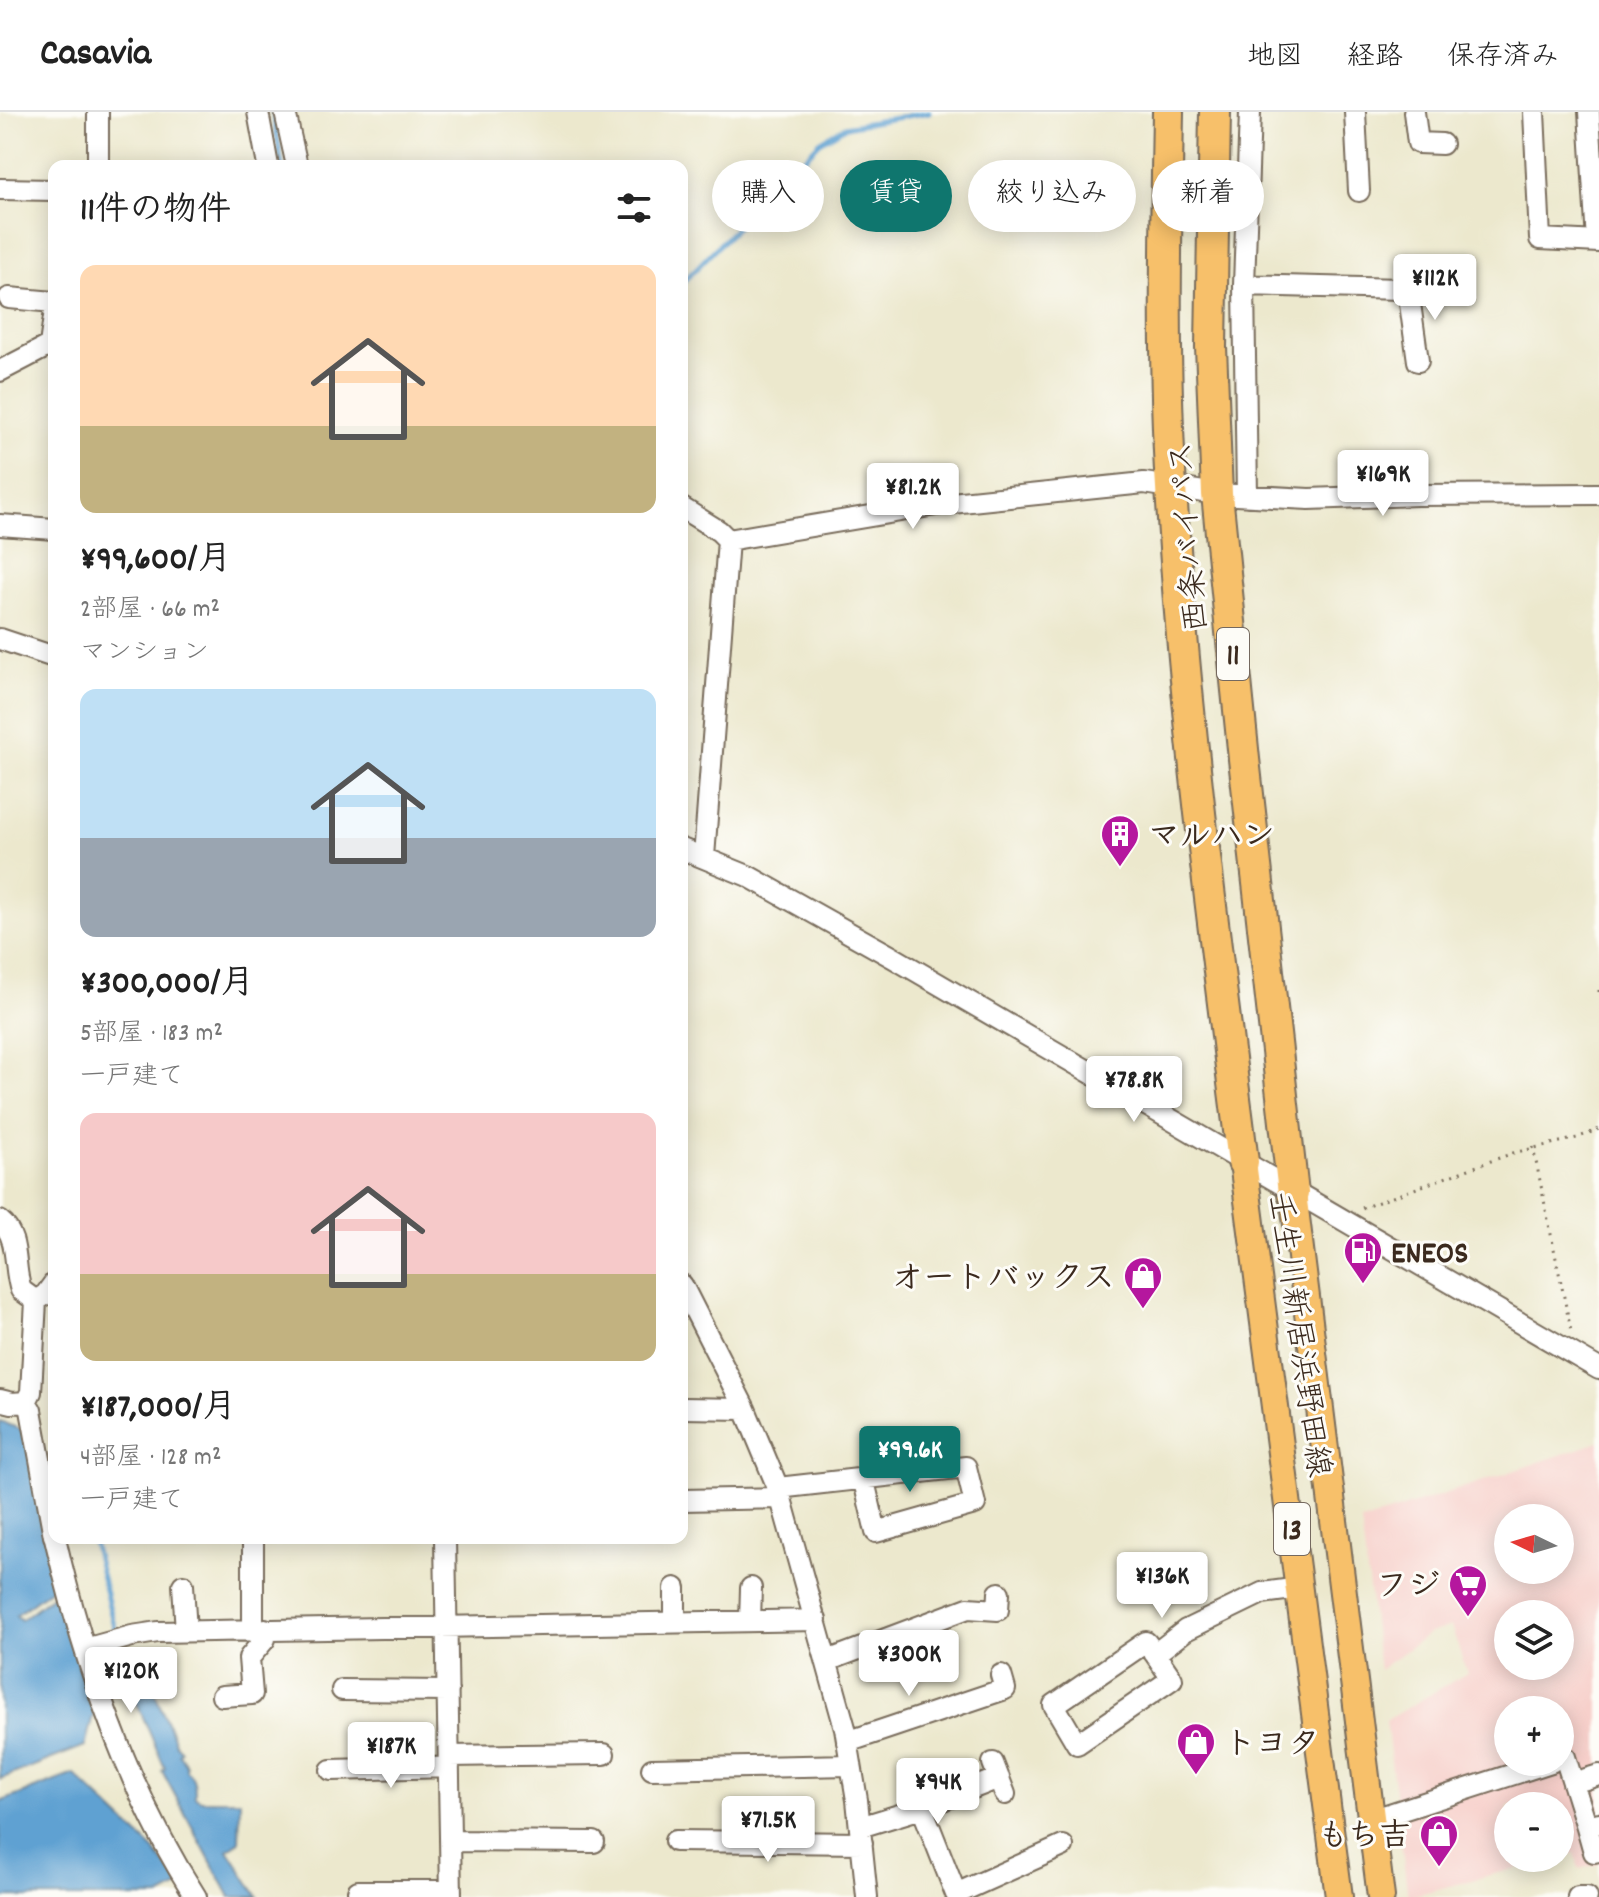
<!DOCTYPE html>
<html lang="ja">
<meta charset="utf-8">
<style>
:root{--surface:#fff;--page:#f2f2f2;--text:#222;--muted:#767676;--line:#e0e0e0;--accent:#0f766e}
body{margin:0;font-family:Dekko,"Klee One",sans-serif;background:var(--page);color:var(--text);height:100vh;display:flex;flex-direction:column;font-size:30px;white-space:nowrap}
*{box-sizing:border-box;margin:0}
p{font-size:26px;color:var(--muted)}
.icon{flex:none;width:44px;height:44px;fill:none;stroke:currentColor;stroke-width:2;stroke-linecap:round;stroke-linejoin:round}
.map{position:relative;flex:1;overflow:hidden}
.sheet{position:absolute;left:48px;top:48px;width:640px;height:1384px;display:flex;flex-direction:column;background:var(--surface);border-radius:16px;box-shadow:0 4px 20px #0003}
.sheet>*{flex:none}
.guide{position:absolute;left:712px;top:48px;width:760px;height:72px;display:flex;gap:16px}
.needle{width:52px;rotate:275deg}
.fabs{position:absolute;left:1494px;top:1392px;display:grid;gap:16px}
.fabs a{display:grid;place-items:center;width:80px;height:80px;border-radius:50%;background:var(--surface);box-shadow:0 4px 20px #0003;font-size:40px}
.price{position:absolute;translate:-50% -68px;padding:0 18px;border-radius:8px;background:#fff;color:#222;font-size:26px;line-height:52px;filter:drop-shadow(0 2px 4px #0008)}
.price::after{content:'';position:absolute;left:50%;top:48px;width:24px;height:18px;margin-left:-12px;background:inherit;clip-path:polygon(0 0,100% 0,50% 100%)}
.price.on{background:var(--accent);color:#fff}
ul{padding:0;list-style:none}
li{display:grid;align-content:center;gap:16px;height:424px;padding:0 32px}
li span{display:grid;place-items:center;height:248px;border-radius:16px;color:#555}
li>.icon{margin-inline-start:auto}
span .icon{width:144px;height:144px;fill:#fffc;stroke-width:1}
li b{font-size:34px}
h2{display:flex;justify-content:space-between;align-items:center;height:96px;padding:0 32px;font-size:34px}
.chip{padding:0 28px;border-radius:36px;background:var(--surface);box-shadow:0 4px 20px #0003;font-size:28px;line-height:72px}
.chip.on{background:var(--accent);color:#fff}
header{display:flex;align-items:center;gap:48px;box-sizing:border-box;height:112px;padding:0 40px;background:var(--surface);border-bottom:2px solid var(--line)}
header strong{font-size:38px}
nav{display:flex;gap:44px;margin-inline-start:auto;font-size:28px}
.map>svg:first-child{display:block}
.built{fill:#f7d0cb;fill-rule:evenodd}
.water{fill:#5ea1d2;stroke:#4c6678;stroke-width:2}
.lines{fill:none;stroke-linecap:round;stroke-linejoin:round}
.stream{stroke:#5ea1d2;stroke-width:5}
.minor-casing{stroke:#796c5b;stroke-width:24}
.major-casing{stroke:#796c5b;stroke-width:30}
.highway-casing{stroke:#796c5b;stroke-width:34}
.path{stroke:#796c5b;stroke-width:3;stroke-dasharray:2 6;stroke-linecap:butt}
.minor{stroke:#fff;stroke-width:20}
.major{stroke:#f7c06b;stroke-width:26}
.highway{stroke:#f7c06b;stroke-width:30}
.labels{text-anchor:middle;stroke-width:6;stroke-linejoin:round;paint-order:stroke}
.shield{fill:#fdfcf7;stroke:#75695f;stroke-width:2}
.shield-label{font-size:30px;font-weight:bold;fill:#3b2a1e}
.street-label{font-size:32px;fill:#3b2a1e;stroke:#fdfcf7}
.poi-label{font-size:32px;font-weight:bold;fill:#3b2a1e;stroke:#fdfcf7;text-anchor:start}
</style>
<header>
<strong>Casavia</strong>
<nav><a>地図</a><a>経路</a><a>保存済み</a></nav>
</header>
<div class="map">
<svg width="1599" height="1785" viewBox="0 0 1599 1785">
<rect width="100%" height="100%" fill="#fdfcf7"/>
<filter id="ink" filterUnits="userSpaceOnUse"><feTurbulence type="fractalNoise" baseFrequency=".0125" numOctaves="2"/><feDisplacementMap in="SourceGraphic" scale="16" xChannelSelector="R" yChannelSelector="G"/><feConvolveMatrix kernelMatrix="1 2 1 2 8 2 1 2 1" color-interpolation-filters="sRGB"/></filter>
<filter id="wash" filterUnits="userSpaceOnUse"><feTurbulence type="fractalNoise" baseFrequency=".006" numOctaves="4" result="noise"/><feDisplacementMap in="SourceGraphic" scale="32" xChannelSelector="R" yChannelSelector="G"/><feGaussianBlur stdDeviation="1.8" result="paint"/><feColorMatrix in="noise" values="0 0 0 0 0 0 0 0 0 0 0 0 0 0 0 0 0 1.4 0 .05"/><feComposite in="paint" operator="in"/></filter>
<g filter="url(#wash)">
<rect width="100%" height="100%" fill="#ece8cd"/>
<path class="built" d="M1599,1330V1752L1579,1757L1575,1741L1560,1745V1694H1508V1746H1555L1408,1785L1386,1608L1467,1561L1451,1514L1430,1521L1379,1558L1361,1410ZM1508,1406H1560V1458H1508ZM1508,1502H1560V1554H1508ZM1508,1598H1560V1650H1508Z"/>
<path class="water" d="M0,1310L27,1319L59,1471L16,1503L21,1508L60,1478L96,1592L85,1634L0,1667Z
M146,1559L176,1633L181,1638L179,1642L186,1653V1658C195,1665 195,1674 195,1685L201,1688H240L239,1730L228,1738L258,1785H230L162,1659L165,1656L126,1566Z
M74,1662L154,1738L181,1774L160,1785H0V1690Z"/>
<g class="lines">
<path class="stream" d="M273,0L282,54
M682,171L820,30L845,15L929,0
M92,1426L116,1522
M98,1559L124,1550L119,1532"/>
</g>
</g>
<g filter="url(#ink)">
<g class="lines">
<defs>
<path id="minor" d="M98,0V54
M258,0L268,54
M285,0L297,54
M1355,0L1359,79
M1414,0L1418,31L1442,32
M1534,0L1540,127L1599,130
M1589,0L1597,130
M0,77L54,78
M1244,173L1442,178
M1408,177L1418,249
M9,186L54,190
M50,233L54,205
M0,259L50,233H54
M1247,384L1244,173L1250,0
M682,396L719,419L728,428L942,392L1144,371L1217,382L1309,387L1417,383L1599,382
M0,413L54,417
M0,527L54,545
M682,737L748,764L894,846L1599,1257
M704,745L728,428
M0,1109C20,1125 13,1156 21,1178L36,1189
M682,1173L745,1297L778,1376L845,1616L857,1688L867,1785
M0,1288L12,1291L26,1290L31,1280L36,1189L46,1182L54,1171
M26,1290L31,1298L54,1424
M682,1296L745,1297
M778,1376L966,1355L975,1392L876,1420L863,1365
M682,1388L780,1386
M55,1426C83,1548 128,1679 196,1785
M253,1426V1518
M445,1426L451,1785
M183,1473L186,1519
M750,1509L751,1476
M675,1510V1476
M85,1537L132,1524L158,1520L816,1508
M1155,1542L1146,1530L1054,1593L1077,1632L1172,1567L1155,1542L1186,1518L1262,1481L1300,1476
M827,1549L968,1496L998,1498L999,1481
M342,1578L448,1579
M222,1584L252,1582L249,1546L265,1527V1517
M847,1630L1005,1577L1001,1563
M449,1644L604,1642
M1560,1647L1565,1645L1587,1715L1599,1711
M993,1651L1005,1682
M652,1657L851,1653
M331,1658L449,1655
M1573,1671L1599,1663
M922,1696L956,1782L1063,1734
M1371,1708L1551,1650
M860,1715L922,1696L999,1666
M1587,1715L1594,1740L1599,1739
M450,1729L594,1730
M675,1729L862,1731
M358,1779H451
M1578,1785H1587"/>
<path id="major" d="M1243,1050L1339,1785
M1293,1081L1381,1785"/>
<path id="highway" d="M1168,0C1166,125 1163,251 1171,375C1184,601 1215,826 1243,1050
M1215,0L1211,235L1217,382L1244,647L1293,1081"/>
</defs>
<use href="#minor" class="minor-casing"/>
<use href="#major" class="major-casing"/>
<use href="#highway" class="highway-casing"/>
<path class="path" d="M1599,878V880
M1533,1035L1571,1219
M1362,1096L1513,1041L1577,1026L1599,1017"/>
<use href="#minor" class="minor"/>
<use href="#major" class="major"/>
<use href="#highway" class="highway"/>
</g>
</g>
<defs>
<symbol id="building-pin" viewBox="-11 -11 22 30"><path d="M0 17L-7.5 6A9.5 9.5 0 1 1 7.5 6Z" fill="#b5179e" stroke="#fdfcf7"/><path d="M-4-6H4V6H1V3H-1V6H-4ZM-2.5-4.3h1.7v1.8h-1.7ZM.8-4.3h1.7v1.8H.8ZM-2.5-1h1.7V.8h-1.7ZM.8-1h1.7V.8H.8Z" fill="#fff"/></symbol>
<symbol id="fuel-pin" viewBox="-11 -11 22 30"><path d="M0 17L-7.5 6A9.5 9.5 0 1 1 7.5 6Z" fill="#b5179e" stroke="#fdfcf7"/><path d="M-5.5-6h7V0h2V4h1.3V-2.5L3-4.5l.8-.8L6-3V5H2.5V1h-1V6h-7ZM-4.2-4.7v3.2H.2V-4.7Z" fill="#fff"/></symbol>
<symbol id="shop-pin" viewBox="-11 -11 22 30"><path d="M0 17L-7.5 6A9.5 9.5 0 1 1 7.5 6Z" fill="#b5179e" stroke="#fdfcf7"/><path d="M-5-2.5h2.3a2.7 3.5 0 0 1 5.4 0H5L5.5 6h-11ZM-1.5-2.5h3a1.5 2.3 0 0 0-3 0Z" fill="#fff"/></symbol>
<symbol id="supermarket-pin" viewBox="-11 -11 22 30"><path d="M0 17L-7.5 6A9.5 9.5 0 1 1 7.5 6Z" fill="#b5179e" stroke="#fdfcf7"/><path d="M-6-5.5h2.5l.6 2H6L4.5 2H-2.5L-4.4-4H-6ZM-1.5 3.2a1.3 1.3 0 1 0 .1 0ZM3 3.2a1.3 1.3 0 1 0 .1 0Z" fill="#fff"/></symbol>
</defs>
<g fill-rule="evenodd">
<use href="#building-pin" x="1098" y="700" width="44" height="60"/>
<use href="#fuel-pin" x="1341" y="1117" width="44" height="60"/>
<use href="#shop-pin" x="1121" y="1142" width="44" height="60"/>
<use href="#supermarket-pin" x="1446" y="1450" width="44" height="60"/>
<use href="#shop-pin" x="1174" y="1608" width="44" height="60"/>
<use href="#shop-pin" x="1417" y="1700" width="44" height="60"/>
</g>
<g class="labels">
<g class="shield">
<rect x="1217" y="516" width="32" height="52" rx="6"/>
<rect x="1274" y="1391" width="36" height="52" rx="6"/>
</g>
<g class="shield-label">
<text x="1233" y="552">11</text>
<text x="1292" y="1427">13</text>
</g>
<g class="street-label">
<text transform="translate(1187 425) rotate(-95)" y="11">西条バイパス</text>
<text transform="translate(1301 1222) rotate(82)" y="11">壬生川新居浜野田線</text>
</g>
<g class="poi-label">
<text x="1148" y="733">マルハン</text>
<text x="1391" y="1150">ENEOS</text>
<text x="1115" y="1175" text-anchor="end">オートバックス</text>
<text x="1440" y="1483" text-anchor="end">フジ</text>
<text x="1224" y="1641">トヨタ</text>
<text x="1411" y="1733" text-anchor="end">もち吉</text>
</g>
</g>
</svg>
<div class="fabs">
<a><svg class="needle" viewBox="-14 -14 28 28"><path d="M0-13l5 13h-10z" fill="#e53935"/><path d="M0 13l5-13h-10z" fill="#767676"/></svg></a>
<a><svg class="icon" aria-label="layers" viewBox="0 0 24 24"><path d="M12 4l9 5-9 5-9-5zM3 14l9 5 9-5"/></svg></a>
<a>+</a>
<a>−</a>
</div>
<b class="price" style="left:1435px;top:210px">¥112K</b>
<b class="price" style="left:1383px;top:406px">¥169K</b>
<b class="price" style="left:913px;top:419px">¥81.2K</b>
<b class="price" style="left:1134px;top:1012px">¥78.8K</b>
<b class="price on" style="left:910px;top:1382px">¥99.6K</b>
<b class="price" style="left:1162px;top:1508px">¥136K</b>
<b class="price" style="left:909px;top:1586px">¥300K</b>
<b class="price" style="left:131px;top:1603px">¥120K</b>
<b class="price" style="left:391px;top:1678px">¥187K</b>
<b class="price" style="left:938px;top:1714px">¥94K</b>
<b class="price" style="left:768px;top:1752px">¥71.5K</b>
<div class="guide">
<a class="chip">購入</a>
<a class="chip on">賃貸</a>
<a class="chip">絞り込み</a>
<a class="chip">新着</a>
</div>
<section class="sheet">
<h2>11件の物件<svg class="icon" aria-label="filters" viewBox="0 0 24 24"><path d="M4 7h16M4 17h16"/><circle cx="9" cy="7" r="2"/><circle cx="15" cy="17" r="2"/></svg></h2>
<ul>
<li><span style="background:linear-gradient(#ffd9b3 65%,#c2b280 0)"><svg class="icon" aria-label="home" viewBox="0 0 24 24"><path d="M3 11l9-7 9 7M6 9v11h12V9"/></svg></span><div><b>¥99,600/月</b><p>2部屋 · 66 m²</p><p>マンション</p></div></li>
<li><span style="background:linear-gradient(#bfe0f5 60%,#9aa5b1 0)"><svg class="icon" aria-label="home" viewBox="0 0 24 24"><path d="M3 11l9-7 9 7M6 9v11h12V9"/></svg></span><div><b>¥300,000/月</b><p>5部屋 · 183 m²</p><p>一戸建て</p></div></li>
<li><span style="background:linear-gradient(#f6c9c9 65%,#c2b280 0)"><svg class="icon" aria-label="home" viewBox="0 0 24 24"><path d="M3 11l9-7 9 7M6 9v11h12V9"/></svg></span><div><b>¥187,000/月</b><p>4部屋 · 128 m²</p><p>一戸建て</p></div></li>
</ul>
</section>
</div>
